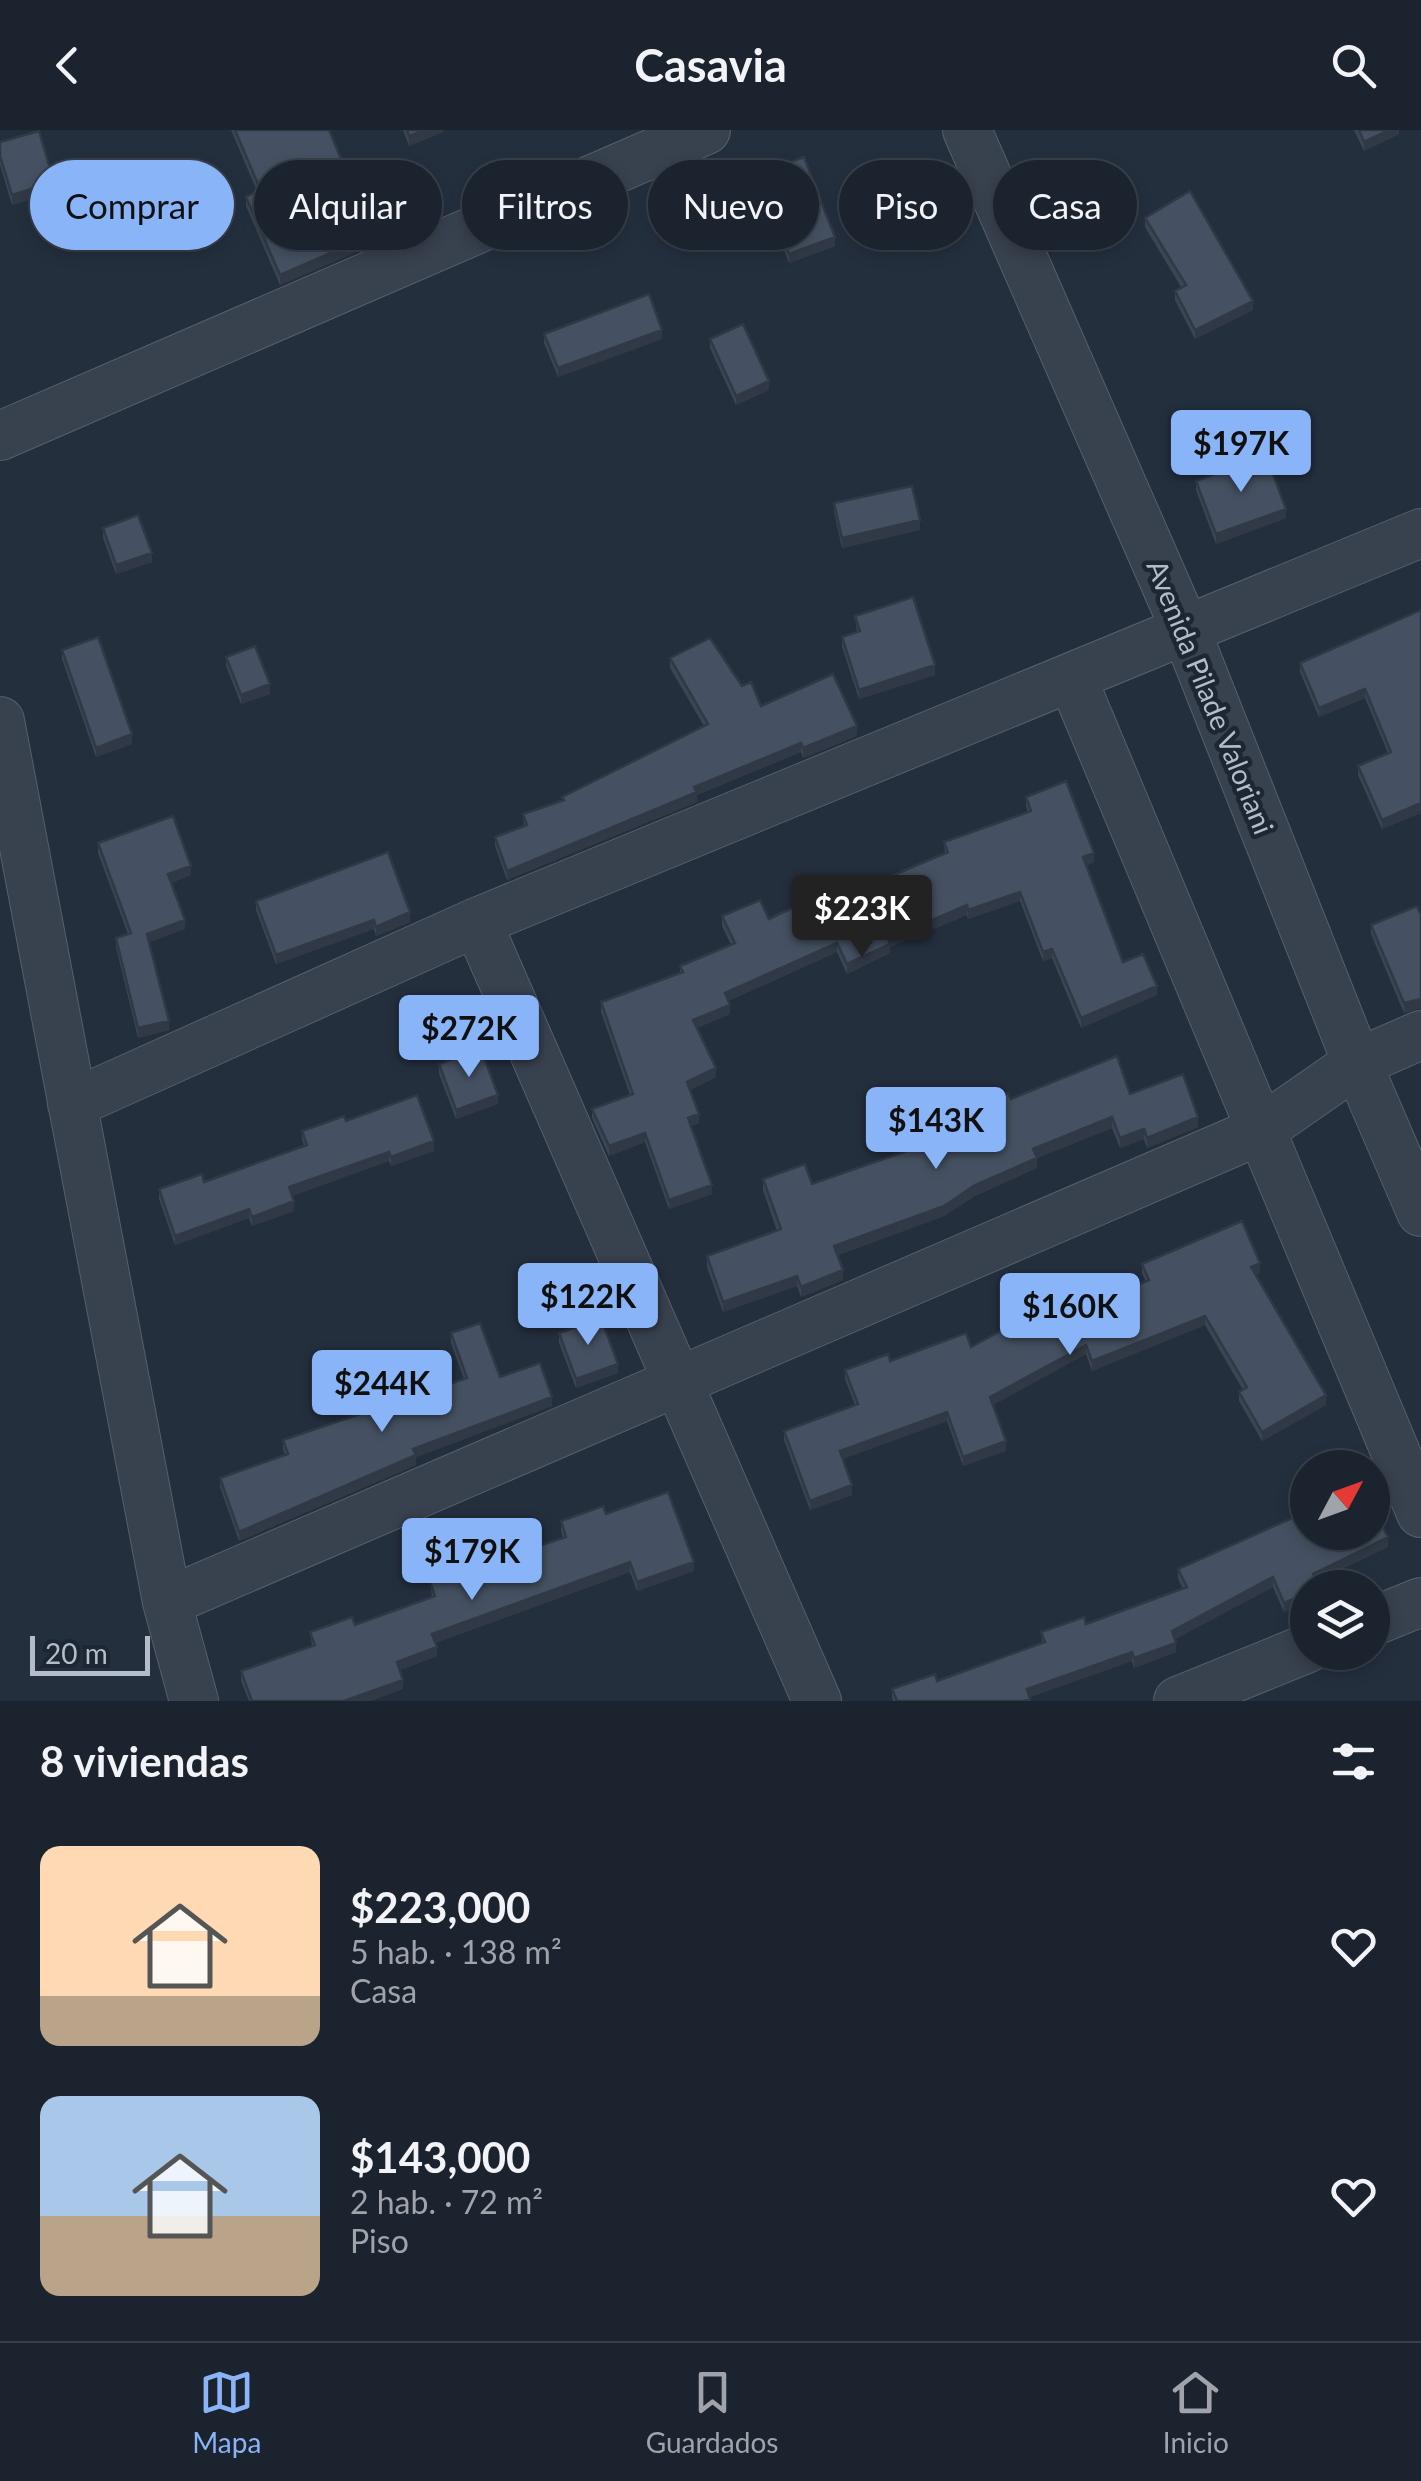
<!DOCTYPE html>
<html lang="es">
<meta charset="utf-8">
<style>
:root{--surface:#1b232e;--page:#282f3a;--text:#f1f3f6;--muted:#a0a4aa;--line:#39404a;--accent:#8ab4f8}
body{margin:0;font-family:Lato,sans-serif;background:var(--page);color:var(--text);height:100vh;display:flex;flex-direction:column;font-size:38px;white-space:nowrap}
*{box-sizing:border-box;margin:0}
p{font-size:32px;color:var(--muted)}
.icon{flex:none;width:55px;height:55px;fill:none;stroke:currentColor;stroke-width:2;stroke-linecap:round;stroke-linejoin:round}
.map{position:relative;height:1571px;overflow:hidden}
.details{display:flex;flex-direction:column;background:var(--surface);flex:1}
.details>*{flex:none}
.banner{position:absolute;left:30px;top:30px;width:1362px;height:90px;display:flex;gap:20px}
.needle{width:65px;rotate:49deg}
.fabs{position:absolute;left:1290px;top:1320px;display:grid;gap:20px}
.fabs a{display:grid;place-items:center;width:100px;height:100px;border-radius:50%;background:var(--surface);box-shadow:0 5px 15px #0003,0 0 0 2px var(--line);font-size:50px}
.scale{position:absolute;left:30px;bottom:25px;width:120px;box-sizing:border-box;padding-left:10px;border:5px solid #b4bcc9;border-top:0;font-size:28px;line-height:35px;white-space:nowrap;color:#b4bcc9;-webkit-text-stroke:8px #1d2633;paint-order:stroke}
.price{position:absolute;translate:-50% -85px;padding:0 22px;border-radius:10px;background:var(--accent);color:#111;font-size:32px;line-height:65px;filter:drop-shadow(0 2px 5px #0008)}
.price::after{content:'';position:absolute;left:50%;top:60px;width:30px;height:22px;margin-left:-15px;background:inherit;clip-path:polygon(0 0,100% 0,50% 100%)}
.price.active{background:#222;color:#fff}
ul{padding:0;list-style:none}
li{display:flex;align-items:center;gap:30px;height:250px;padding:0 40px}
li span{display:grid;place-items:center;flex:none;width:280px;height:200px;border-radius:20px;color:#555}
li>.icon{margin-inline-start:auto}
span .icon{width:120px;height:120px;fill:#fffc;stroke-width:1}
li b{font-size:42px}
h2{display:flex;justify-content:space-between;align-items:center;height:120px;padding:0 40px;font-size:42px}
.chip{padding:0 35px;border-radius:45px;background:var(--surface);box-shadow:0 5px 15px #0003,0 0 0 2px var(--line);font-size:35px;line-height:90px}
.chip.active{background:var(--accent);color:#111}
header{display:flex;justify-content:space-between;align-items:center;height:130px;padding:0 40px;background:var(--surface);font-size:45px;font-weight:700}
.tab-bar{display:flex;justify-content:space-around;align-items:center;height:140px;border-top:2px solid var(--line);background:var(--surface);font-size:28px;color:var(--muted)}
.tab-bar a{display:grid;justify-items:center;gap:5px}
.tab-bar .active{color:var(--accent)}
.map>svg:first-child{display:block}
.lines{fill:none;stroke-linecap:round;stroke-linejoin:round}
.street-casing{stroke:#565f6c;stroke-width:50}
.street{stroke:#38414e;stroke-width:48}
.wall{fill:#3b4654}
.shaded-wall{fill:#303945}
.building{fill:#455162;stroke:#303945;stroke-width:2.5}
.labels{text-anchor:middle;stroke-width:9;stroke-linejoin:round;paint-order:stroke}
.street-label{font-size:28px;fill:#b4bcc9;stroke:#1d2633}
</style>
<header><svg class="icon" aria-label="back" viewBox="0 0 24 24"><path d="M15 5l-7 7 7 7"/></svg>Casavia<svg class="icon" aria-label="search" viewBox="0 0 24 24"><circle cx="10" cy="10" r="6"/><path d="M15 15l6 6"/></svg></header>
<div class="map">
<svg width="1421" height="1571" viewBox="0 0 1421 1571">
<rect width="100%" height="100%" fill="#242f3e"/>
<g class="lines">
<defs>
<path id="street" d="M967,0L1186,501L1357,933L1421,1082
M0,306L706,0
M1072,548L1421,1383
M0,591L167,1472L194,1571
M477,792L817,1571
M72,974L477,792L1421,403
M167,1472L1259,1001L1357,933L1421,905
M1372,1492L1421,1472
M1178,1571L1308,1518"/>
</defs>
<use href="#street" class="street-casing"/>
<use href="#street" class="street"/>
</g>
<path class="wall" d="M231,0H329L372,115L280,155L246,76V67L257,61Z
M403,0H443V2L409,16Z
M1354,0H1399V4L1364,21Z
M0,12L54,62L12,75L0,35Z
M758,44L835,116L789,133L758,53Z
M1145,88L1253,180L1195,209L1175,170V161L1181,157L1145,97Z
M544,204L662,209L558,247L544,213Z
M710,209L769,260L736,275L710,218Z
M1196,351L1286,388L1216,414L1196,360Z
M834,373L920,400L842,418L834,382Z
M103,398L152,432L116,444L103,408Z
M1421,480V683L1382,699L1358,645V636L1388,623L1365,568L1319,587L1300,542V533Z
M855,486L935,545L859,569L842,517V507L857,502Z
M62,520L132,614L96,627L62,529Z
M226,527L270,564L241,574L226,536Z
M670,528L742,556L761,576L857,606L803,628L801,622L697,665V672L507,750L495,716V707L524,696L523,684L562,671V667L704,596L670,538Z
M1026,667L1094,732L1086,736L1123,832L1157,865L1081,898L1052,828L1043,831L1020,771L968,789L967,785L890,817V823L847,844L837,822L728,871L730,884L697,898L716,947L690,960L699,993L691,996L712,1064L669,1079L645,1012L609,1026L592,988V979L630,965L601,882V872L680,843V836L731,815L722,796V786L769,789L863,758L945,723L944,712L1028,682L1026,676Z
M98,713L191,745L171,753L185,799L149,812L169,900L138,908L116,817V808L128,804L98,723Z
M256,771L410,792L376,806L374,799L276,834L256,780Z
M1421,785V878L1404,883L1371,804V795Z
M439,934L498,974L456,989L439,944Z
M1130,964L1198,997L1147,1018L1144,1009L1120,1018L1112,998L1037,1028V1038L975,1066L944,1086L838,1125L843,1150L801,1167L797,1156L723,1182L707,1137V1126L777,1101L763,1060V1049L812,1054L909,1020L1011,969Z
M346,991L434,1021L391,1036L389,1031L292,1066L294,1081L252,1096L249,1088L175,1115L159,1069V1059L204,1052L304,1016L302,1010V1001Z
M1142,1134L1260,1143L1256,1144L1326,1275L1262,1311L1239,1271V1262L1243,1260L1205,1195L1092,1241L1086,1224L992,1275L1006,1321L963,1336L947,1291L842,1329L852,1365L810,1380L784,1310V1301L855,1275L845,1249V1240L971,1217L1037,1198L1146,1152L1142,1143Z
M451,1203L500,1247L552,1276L416,1327V1335L239,1411L220,1357V1348L285,1325L283,1319V1310L464,1249L451,1213Z
M559,1203L618,1243L576,1258L559,1213Z
M606,1384L694,1441L637,1461L630,1442L435,1513L437,1526L400,1540L403,1559L370,1571H249L241,1551V1541L312,1516L310,1502L355,1495L432,1467L430,1452L563,1408L561,1401V1391Z
M1388,1417L1316,1451L1308,1458V1472L1284,1482L1273,1457L1175,1509L1176,1522L1134,1538L1132,1531L1030,1567V1571H893L892,1568V1559L937,1551L1042,1513L1041,1502L1086,1494L1183,1459L1178,1449V1439Z"/>
<path class="shaded-wall" d="M425,0H443V2L409,16V6Z
M1389,0H1399V4L1364,21V12Z
M54,52V62L12,75V65Z
M372,105V115L280,155V145Z
M835,107V116L789,133V124Z
M1253,171V180L1195,209V200Z
M662,200V209L558,247V238Z
M769,251V260L736,275V266Z
M1286,379V388L1216,414V404Z
M920,390V400L842,418V408Z
M152,423V432L116,444V435Z
M935,535V545L859,569V560Z
M270,554V564L241,574V565Z
M1365,559V568L1319,587V578Z
M857,596V606L803,628V618Z
M132,604V614L96,627V618Z
M801,613V622L697,665V672L507,750V741L694,657Z
M1421,673V683L1382,699V690Z
M1094,723V732L1083,737V727Z
M191,736V745L168,754V744Z
M1020,762V771L968,789V780Z
M967,775V785L890,817V823L847,844V834L888,809Z
M410,782V792L376,806V797Z
M185,790V799L147,813V804Z
M374,790V799L276,834V825Z
M837,813V822L725,872V863Z
M1052,819V828L1043,831V822Z
M1157,856V865L1081,898V888Z
M1421,869V878L1404,883V873Z
M730,875V884L693,900V890Z
M169,891V900L138,908V898Z
M716,938V947L687,961V952Z
M498,965V974L456,989V980Z
M699,984V993L688,997V988Z
M1112,987V998L1037,1028V1038L975,1066L944,1086L834,1126V1116L1033,1019Z
M1198,987V997L1147,1018V1008Z
M1144,999V1009L1120,1018V1008Z
M645,1003V1012L609,1026V1016Z
M434,1011V1021L391,1036V1027Z
M389,1022V1031L289,1067V1057Z
M712,1055V1064L669,1079V1070Z
M294,1071V1081L252,1096V1087Z
M249,1079V1088L175,1115V1106Z
M1260,1133V1143L1251,1146V1137Z
M843,1140V1150L801,1167V1157Z
M797,1146V1156L723,1182V1172Z
M1205,1186V1195L1092,1241V1231Z
M1086,1215V1224L990,1277V1267Z
M618,1234V1243L576,1258V1249Z
M1326,1265V1275L1262,1311V1302Z
M552,1267V1276L416,1327V1335L239,1411V1402L413,1319Z
M947,1282V1291L840,1330V1321Z
M1006,1311V1321L963,1336V1327Z
M852,1355V1365L810,1380V1371Z
M1388,1407V1417L1313,1453V1444Z
M630,1432V1442L432,1514V1504Z
M694,1432V1441L637,1461V1452Z
M1273,1447V1457L1172,1511V1501Z
M1308,1463V1472L1284,1482V1473Z
M1176,1513V1522L1134,1538V1528Z
M437,1517V1526L397,1541V1532Z
M1132,1522V1531L1027,1568V1559Z
M403,1550V1559L370,1571H344Z"/>
<path class="building" d="M235,0H329L352,55L357,53L372,105L280,145L246,67L260,59Z
M407,0H425L409,6Z
M1359,0H1389L1364,12Z
M39,1L54,52L12,65L0,26V12Z
M804,27L835,107L789,124L758,44Z
M1190,61L1253,171L1195,200L1175,161L1186,155L1145,88Z
M649,164L662,200L558,238L544,204Z
M743,194L769,251L736,266L710,209Z
M1266,325L1286,379L1216,404L1196,351Z
M912,356L920,390L842,408L834,373Z
M138,385L152,423L116,435L103,398Z
M913,467L935,535L859,560L842,507L860,501L855,486Z
M1421,480V673L1382,690L1358,636L1391,622L1365,559L1319,578L1300,533Z
M98,507L132,604L96,618L62,520Z
M710,508L742,556L751,552L761,576L833,544L857,596L803,618L801,613L694,657L697,662L507,741L495,707L527,695L523,684L564,670L562,667L708,594L670,528Z
M255,516L270,554L241,565L226,527Z
M1066,651L1094,723L1083,727L1123,832L1143,824L1157,856L1081,888L1052,819L1043,822L1020,762L968,780L967,775L888,809L890,814L847,834L837,813L725,863L730,875L693,890L716,938L687,952L699,984L688,988L712,1055L669,1070L645,1003L609,1016L592,979L633,964L601,872L683,842L680,836L735,813L722,786L760,770L769,789L858,746L863,758L948,722L944,712L1031,681L1026,667Z
M173,686L191,736L168,744L185,790L147,804L169,891L138,898L116,808L131,803L98,713Z
M388,722L410,782L376,797L374,790L276,825L256,771Z
M1417,776L1421,785V869L1404,873L1371,795Z
M481,919L498,965L456,980L439,934Z
M1117,926L1130,964L1183,944L1198,987L1147,1008L1144,999L1120,1008L1112,987L1033,1019L1037,1028L975,1055L944,1076L834,1116L843,1140L801,1157L797,1146L723,1172L707,1126L781,1099L763,1049L805,1034L812,1054L909,1020L974,978L1008,963L1011,969Z
M417,965L434,1011L391,1027L389,1022L289,1057L294,1071L252,1087L249,1079L175,1106L159,1059L202,1044L204,1052L307,1015L302,1001L344,986L346,991Z
M1242,1091L1260,1133L1251,1137L1326,1265L1262,1302L1239,1262L1247,1257L1205,1186L1092,1231L1086,1215L990,1267L1006,1311L963,1327L947,1282L840,1321L852,1355L810,1371L784,1301L858,1274L845,1240L888,1224L890,1231L966,1203L971,1217L1030,1185L1037,1198L1149,1150L1142,1134Z
M601,1188L618,1234L576,1249L559,1203Z
M480,1193L500,1247L540,1233L552,1267L413,1319L416,1325L239,1402L220,1348L288,1324L283,1310L467,1248L451,1203Z
M668,1362L694,1432L637,1452L630,1432L432,1504L437,1517L397,1532L403,1550L344,1571H252L241,1541L315,1515L310,1502L352,1487L355,1495L435,1466L430,1452L566,1407L561,1391L603,1376L606,1384Z
M1372,1377L1388,1407L1313,1444L1319,1458H1308V1463L1284,1473L1273,1447L1172,1501L1176,1513L1134,1528L1132,1522L1027,1559L1030,1569L1024,1571H897L892,1559L935,1544L937,1551L1045,1512L1041,1502L1084,1487L1086,1494L1187,1457L1178,1439L1308,1381V1402H1372Z"/>
<g class="labels">
<g class="street-label">
<text transform="translate(1210 567) rotate(68)" y="10">Avenida Pilade Valoriani</text>
</g>
</g>
</svg>
<div class="fabs">
<a><svg class="needle" viewBox="-14 -14 28 28"><path d="M0-13l5 13h-10z" fill="#e53935"/><path d="M0 13l5-13h-10z" fill="#a0a4aa"/></svg></a>
<a><svg class="icon" aria-label="layers" viewBox="0 0 24 24"><path d="M12 4l9 5-9 5-9-5zM3 14l9 5 9-5"/></svg></a>
</div>
<div class="scale">20 m</div>
<b class="price" style="left:1241px;top:365px">$197K</b>
<b class="price active" style="left:862px;top:830px">$223K</b>
<b class="price" style="left:469px;top:950px">$272K</b>
<b class="price" style="left:936px;top:1042px">$143K</b>
<b class="price" style="left:588px;top:1218px">$122K</b>
<b class="price" style="left:1070px;top:1228px">$160K</b>
<b class="price" style="left:382px;top:1305px">$244K</b>
<b class="price" style="left:472px;top:1473px">$179K</b>
<div class="banner">
<a class="chip active">Comprar</a>
<a class="chip">Alquilar</a>
<a class="chip">Filtros</a>
<a class="chip">Nuevo</a>
<a class="chip">Piso</a>
<a class="chip">Casa</a>
</div>
</div>
<section class="details">
<h2>8 viviendas<svg class="icon" aria-label="filters" viewBox="0 0 24 24"><path d="M4 7h16M4 17h16"/><circle cx="9" cy="7" r="2"/><circle cx="15" cy="17" r="2"/></svg></h2>
<ul>
<li><span style="background:linear-gradient(#ffd9b3 75%,#b9a48a 0)"><svg class="icon" aria-label="home" viewBox="0 0 24 24"><path d="M3 11l9-7 9 7M6 9v11h12V9"/></svg></span><div><b>$223,000</b><p>5 hab. · 138 m²</p><p>Casa</p></div><svg class="icon" aria-label="heart" viewBox="0 0 24 24"><path d="M12 20l-8-8c-3-5 5-10 8-4 3-6 11-1 8 4z"/></svg></li>
<li><span style="background:linear-gradient(#a9c7e8 60%,#b9a48a 0)"><svg class="icon" aria-label="home" viewBox="0 0 24 24"><path d="M3 11l9-7 9 7M6 9v11h12V9"/></svg></span><div><b>$143,000</b><p>2 hab. · 72 m²</p><p>Piso</p></div><svg class="icon" aria-label="heart" viewBox="0 0 24 24"><path d="M12 20l-8-8c-3-5 5-10 8-4 3-6 11-1 8 4z"/></svg></li>
</ul>
</section>
<nav class="tab-bar">
<a class="active"><svg class="icon" aria-label="map" viewBox="0 0 24 24"><path d="M3 6l6-2 6 2 6-2v14l-6 2-6-2-6 2zM9 4v14M15 6v14"/></svg>Mapa</a>
<a><svg class="icon" aria-label="saved" viewBox="0 0 24 24"><path d="M7 4h10v16l-5-4-5 4z"/></svg>Guardados</a>
<a><svg class="icon" aria-label="home" viewBox="0 0 24 24"><path d="M3 11l9-7 9 7M6 9v11h12V9"/></svg>Inicio</a>
</nav>
